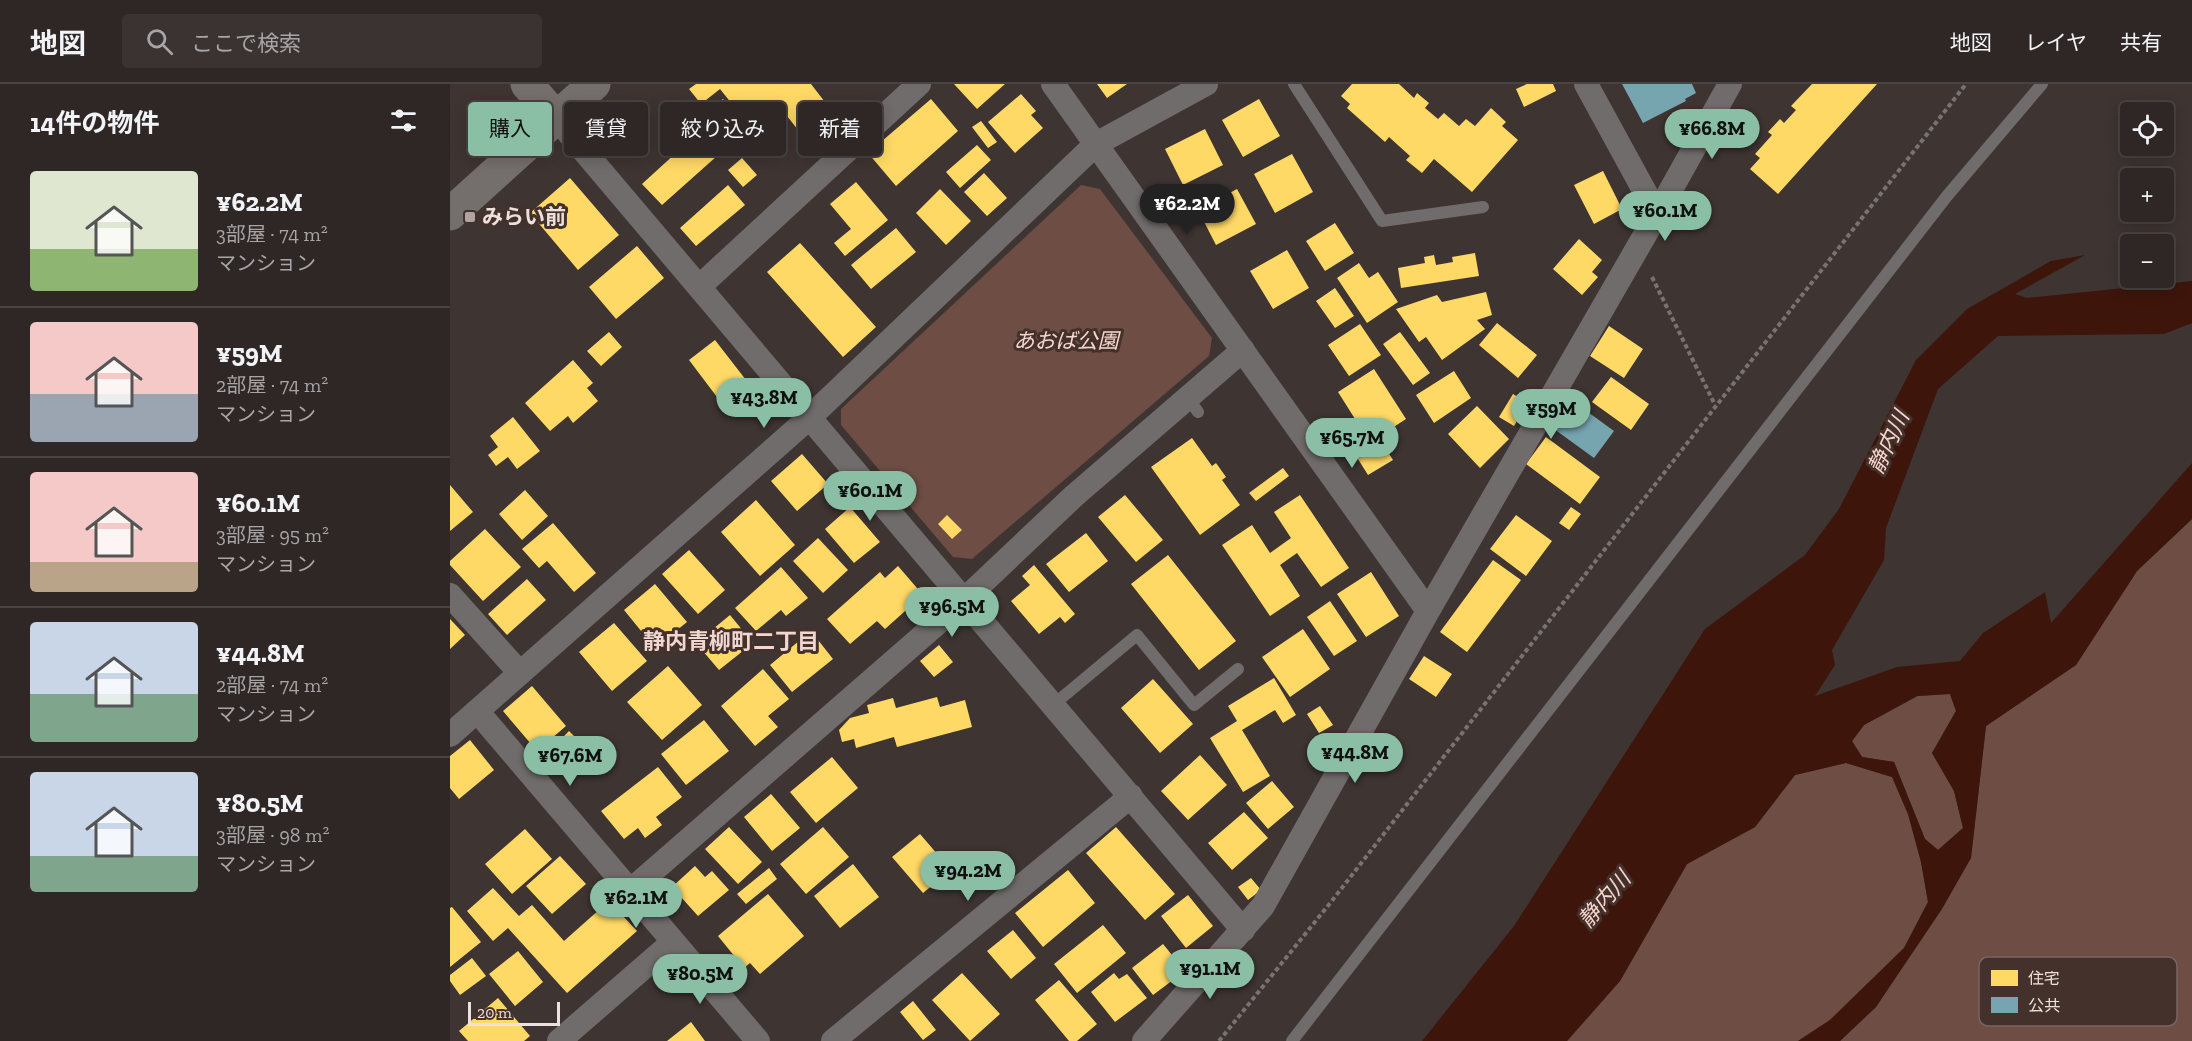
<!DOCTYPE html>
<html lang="ja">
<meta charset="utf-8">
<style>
:root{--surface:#2e2726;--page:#3a3332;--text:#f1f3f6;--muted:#a7a5a7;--line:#494443;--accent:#8abfa5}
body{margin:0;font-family:"Zilla Slab","Noto Sans JP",serif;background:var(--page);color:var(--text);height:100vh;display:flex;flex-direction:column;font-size:22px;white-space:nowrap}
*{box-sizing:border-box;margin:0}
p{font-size:20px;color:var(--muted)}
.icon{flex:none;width:33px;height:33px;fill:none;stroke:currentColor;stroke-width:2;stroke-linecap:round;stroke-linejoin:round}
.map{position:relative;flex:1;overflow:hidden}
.panel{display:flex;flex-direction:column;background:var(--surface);width:450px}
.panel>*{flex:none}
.guide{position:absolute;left:18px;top:18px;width:570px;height:54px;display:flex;gap:12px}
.fabs{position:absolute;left:1670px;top:18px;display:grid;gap:12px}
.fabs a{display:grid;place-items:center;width:54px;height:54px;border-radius:6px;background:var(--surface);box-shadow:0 3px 15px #0003,0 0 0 2px var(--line);font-size:30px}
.scale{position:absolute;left:18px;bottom:15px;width:92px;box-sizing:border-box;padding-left:6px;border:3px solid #ede1dd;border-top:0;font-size:16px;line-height:21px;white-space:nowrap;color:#ede1dd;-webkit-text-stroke:4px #44312c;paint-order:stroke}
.price{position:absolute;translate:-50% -51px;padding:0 14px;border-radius:21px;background:var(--accent);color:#111;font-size:20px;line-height:39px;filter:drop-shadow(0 2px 3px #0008)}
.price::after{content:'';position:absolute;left:50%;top:36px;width:18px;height:14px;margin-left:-9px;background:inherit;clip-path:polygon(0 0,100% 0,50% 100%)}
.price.on{background:#222;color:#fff}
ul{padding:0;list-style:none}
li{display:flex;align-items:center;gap:18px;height:150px;padding:0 30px}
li+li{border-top:2px solid var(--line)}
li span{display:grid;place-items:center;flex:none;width:168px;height:120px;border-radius:6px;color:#555}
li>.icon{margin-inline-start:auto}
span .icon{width:72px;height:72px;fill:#fffc;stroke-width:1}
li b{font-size:26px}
h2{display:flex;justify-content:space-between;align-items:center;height:72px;padding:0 30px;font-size:26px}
.pill{padding:0 21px;border-radius:6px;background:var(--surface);box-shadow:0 3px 15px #0003,0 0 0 2px var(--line);font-size:21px;line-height:54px}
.pill.on{background:var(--accent);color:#111}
header{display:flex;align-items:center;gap:36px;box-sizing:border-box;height:84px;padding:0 30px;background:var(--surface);border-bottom:2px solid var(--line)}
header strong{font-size:28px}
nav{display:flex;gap:33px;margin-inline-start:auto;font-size:21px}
.search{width:420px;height:54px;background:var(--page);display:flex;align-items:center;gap:15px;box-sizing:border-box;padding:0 21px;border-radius:6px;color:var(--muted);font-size:22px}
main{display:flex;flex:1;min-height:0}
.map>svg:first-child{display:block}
.green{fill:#6d4d44}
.water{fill:#3d150b;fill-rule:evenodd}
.homes{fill:#ffd966}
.public{fill:#76a5af}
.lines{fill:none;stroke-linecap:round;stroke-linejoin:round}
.path{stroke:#787371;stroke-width:4;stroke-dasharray:4.5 3;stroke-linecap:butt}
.lane{stroke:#706c6b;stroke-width:12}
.street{stroke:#706c6b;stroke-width:24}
.secondary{stroke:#746e6d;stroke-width:33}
.poi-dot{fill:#b0a4a1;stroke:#44312c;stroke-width:2}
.labels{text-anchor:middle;stroke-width:6;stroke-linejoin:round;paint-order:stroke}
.poi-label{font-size:21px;font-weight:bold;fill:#ede1dd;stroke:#44312c;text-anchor:start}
.park-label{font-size:21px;font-style:italic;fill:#f7d5cc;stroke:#44312c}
.water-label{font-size:22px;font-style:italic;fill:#f7d5cb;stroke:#44312c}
.neighbourhood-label{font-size:22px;font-weight:bold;fill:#f0d8d1;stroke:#44312c}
.key{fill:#44312c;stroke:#776661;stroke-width:1.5}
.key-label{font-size:16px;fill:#ede1dd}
</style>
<header>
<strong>地図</strong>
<div class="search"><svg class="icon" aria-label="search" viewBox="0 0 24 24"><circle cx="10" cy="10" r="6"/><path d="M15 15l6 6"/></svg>ここで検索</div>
<nav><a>地図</a><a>レイヤ</a><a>共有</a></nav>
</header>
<main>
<section class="panel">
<h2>14件の物件<svg class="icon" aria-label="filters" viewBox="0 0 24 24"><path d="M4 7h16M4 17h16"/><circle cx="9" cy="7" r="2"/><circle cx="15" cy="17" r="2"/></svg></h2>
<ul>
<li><span style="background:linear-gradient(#dfe7d0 65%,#8fb573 0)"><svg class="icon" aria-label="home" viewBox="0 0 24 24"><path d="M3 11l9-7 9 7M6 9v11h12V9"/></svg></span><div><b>¥62.2M</b><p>3部屋 · 74 m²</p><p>マンション</p></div></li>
<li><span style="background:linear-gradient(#f6c9c9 60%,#9aa5b1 0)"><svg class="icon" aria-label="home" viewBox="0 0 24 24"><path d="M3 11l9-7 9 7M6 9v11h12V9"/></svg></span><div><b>¥59M</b><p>2部屋 · 74 m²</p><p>マンション</p></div></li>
<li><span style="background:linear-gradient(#f6c9c9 75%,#b9a48a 0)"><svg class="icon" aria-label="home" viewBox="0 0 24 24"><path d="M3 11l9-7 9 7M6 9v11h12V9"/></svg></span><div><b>¥60.1M</b><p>3部屋 · 95 m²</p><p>マンション</p></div></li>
<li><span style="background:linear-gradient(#c9d6e8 60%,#7fa58c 0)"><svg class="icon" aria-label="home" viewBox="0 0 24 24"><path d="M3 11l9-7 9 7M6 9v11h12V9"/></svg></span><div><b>¥44.8M</b><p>2部屋 · 74 m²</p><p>マンション</p></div></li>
<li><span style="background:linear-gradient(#c9d6e8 70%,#7fa58c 0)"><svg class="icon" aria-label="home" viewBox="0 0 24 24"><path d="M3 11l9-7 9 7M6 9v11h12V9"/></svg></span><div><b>¥80.5M</b><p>3部屋 · 98 m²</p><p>マンション</p></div></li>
</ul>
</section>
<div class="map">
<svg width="1742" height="957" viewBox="0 0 1742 957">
<rect width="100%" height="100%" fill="#3e3432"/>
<path class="green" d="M631,101L650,105L762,254L759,272L522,475L503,473L391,341V325Z
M1742,435V957H1390L1426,923L1521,774L1536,642L1626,581L1687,487Z
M1500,610L1506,627L1482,669L1504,707L1513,744L1488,766L1475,755L1444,678L1412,673L1402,657L1414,641L1468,612Z
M1396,679L1442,693L1458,730L1471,778L1478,818L1454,864L1380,936L1348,957H1117L1170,897L1237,780L1305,743L1345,691Z"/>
<path class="water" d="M1635,171L1565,210L1577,214L1742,197V239L1714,250L1548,252L1488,305L1436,444L1434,476L1382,566L1385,581L1365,612L1447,583L1510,577L1533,549L1595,508L1601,539L1742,379V435L1687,487L1626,581L1536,642L1521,774L1492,825L1426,923L1390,957H1348L1380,936L1454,864L1478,818L1471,778L1458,730L1442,693L1396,679L1345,691L1305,743L1237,780L1170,897L1117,957H972L1064,842L1255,545L1355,471L1389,425L1466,276L1517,225L1601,177ZM1500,610L1506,627L1482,669L1504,707L1513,744L1488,766L1475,755L1444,678L1412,673L1402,657L1414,641L1467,612Z"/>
<path class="homes" d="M246,0H361L378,22L348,46L330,23L302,45L270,5L251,20L239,5Z
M504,0H555L527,25Z
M647,0H677L657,14Z
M902,0H949L964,14L967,9L979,19L975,24L988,35L994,29L1009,42L1016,35L1025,42L1041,24L1056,38L1052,42L1068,56L1022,108L984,75L972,89L956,76L960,72L939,53L935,58L897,24L900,20L891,12Z
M1077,0H1103L1106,7L1074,23L1066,5Z
M1362,0H1427L1328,110L1300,85L1310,74L1305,70L1322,51L1318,48L1330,35L1334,39L1346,26L1341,22Z
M571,10L586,27L581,31L593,44L565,69L538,38Z
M273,15L291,36L267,56L249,35Z
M481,15L508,47L446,102L418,69Z
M809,15L830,52L793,73L772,36Z
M531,37L547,58L538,64L522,43Z
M755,45L773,81L733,101L715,65Z
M252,56L267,72L212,121L192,100L238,58L243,64Z
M527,61L541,76L510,104L496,88Z
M842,70L863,108L825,129L804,90Z
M292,74L307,91L293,103L278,86Z
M1153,87L1172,125L1144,140L1124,101Z
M534,89L557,114L537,132L514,108Z
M120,94L169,151L128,186L80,129Z
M406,98L438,136L395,172L384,159L401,145L380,120Z
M278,101L295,121L246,162L230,144Z
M490,105L521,137L496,161L466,129Z
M787,105L806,140L766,161L748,126Z
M885,139L904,169L875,187L856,157Z
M446,144L466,168L421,205L401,181Z
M1129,155L1152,176L1142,188L1148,193L1132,211L1103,185Z
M350,159L426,243L393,273L317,188Z
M187,162L214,194L166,235L139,203Z
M837,166L859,204L823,225L800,187Z
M1025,169L1029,192L951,204L948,184L975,179L974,173L984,171L986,181L1003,178L1002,173Z
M909,179L919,194L928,188L948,218L917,239L887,194Z
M885,204L904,232L885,244L866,217Z
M1036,208L1042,231L1027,236L1035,245L992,276L976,253L969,258L946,225L987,211L992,218Z
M1047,239L1087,271L1068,294L1029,261Z
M910,240L931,271L899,292L878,261Z
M1159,242L1193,265L1174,294L1140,272Z
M159,248L172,263L151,282L137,267Z
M950,248L980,289L963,301L933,260Z
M265,256L296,296L270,317L239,276Z
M123,276L143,299L137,304L148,317L123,339L118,332L100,347L75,319Z
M924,285L956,335L939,346L946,359L936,365L943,376L918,391L896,356L912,346L888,308Z
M1004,287L1021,314L984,339L966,311Z
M1161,293L1199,320L1181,346L1142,318Z
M1063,310L1078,319L1064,342L1049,333Z
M1027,322L1059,355L1030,384L998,350Z
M63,333L90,367L67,385L58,373L46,382L38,371L48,363L40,352Z
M1096,353L1150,393L1130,420L1076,380Z
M742,354L762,382L766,379L776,393L772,396L790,421L750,451L701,383Z
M352,370L378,400L347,427L321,397Z
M833,384L839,392L806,417L799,409Z
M0,401L23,428L0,447Z
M75,406L98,432L72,456L49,430Z
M675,411L713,456L686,478L648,433Z
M850,411L899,484L871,503L847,469L830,481L850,512L820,532L772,461L802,441L820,469L841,454L824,428Z
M306,416L345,461L310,492L271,448Z
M400,423L430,458L404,479L375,445Z
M1121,423L1131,430L1119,446L1109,439Z
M497,431L512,446L502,455L488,440Z
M1066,431L1102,457L1076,492L1040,465Z
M103,439L146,489L124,508L97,477L89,484L72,465Z
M35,445L71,483L33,517L0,481V477Z
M636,449L658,477L619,508L596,480Z
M368,454L398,486L373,509L343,477Z
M239,466L275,506L248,530L212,490Z
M718,471L786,557L749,586L681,500Z
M1043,476L1071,496L1017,568L990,548Z
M584,481L625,530L615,539L610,533L589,550L561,517L580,501L572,492Z
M448,482L473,511L435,545L427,537L400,560L377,535L430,488L435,494Z
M331,483L358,514L336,532L331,526L306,547L285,524Z
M921,488L949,532L916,553L887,510Z
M77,495L96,516L57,551L38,530Z
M205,500L237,538L205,564L174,526Z
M880,517L907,557L884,572L857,533Z
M280,531L303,559L269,586L246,559Z
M0,535L15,551L0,565Z
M164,539L197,577L162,607L129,568Z
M853,545L880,585L840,613L812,573Z
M361,547L383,575L342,608L320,581Z
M489,561L503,578L484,593L470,577Z
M974,572L1002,590L986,613L959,595Z
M218,582L252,621L212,656L177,618Z
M313,585L339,615L318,632L328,643L305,662L271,622Z
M824,594L846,631L833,639L825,626L792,646L820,692L793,708L760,654L787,637L778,622Z
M703,595L743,640L710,669L671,624Z
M82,602L116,642L87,667L53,627Z
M487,613L490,623L515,616L522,643L447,663L444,653L406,664L404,655L392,658L389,646L400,634L419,629L417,621L443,614L446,624Z
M870,622L883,641L869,649L857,630Z
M254,636L279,667L236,701L211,670Z
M119,647L129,657L118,668L109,657Z
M20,656L44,686L9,715L0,704V672Z
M750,671L777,701L738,736L711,707Z
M382,673L408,704L366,739L340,708Z
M208,683L232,713L206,733L212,741L195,754L188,744L174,755L151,727Z
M822,697L844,723L818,745L796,719Z
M321,710L350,744L322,767L294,733Z
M794,728L818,754L782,786L758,759Z
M279,743L312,778L288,800L255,765Z
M373,743L399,773L356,810L330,780Z
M666,743L725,810L695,836L636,769Z
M75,745L102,775L62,810L35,780Z
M470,750L501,786L473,809L442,773Z
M110,772L136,800L102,830L76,802Z
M403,780L429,813L390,844L364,812Z
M245,782L255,793L262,787L279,806L248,832L222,803Z
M319,784L327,795L296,820L287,810Z
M618,786L645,819L593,863L565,829Z
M801,794L811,806L798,816L788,803Z
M43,804L69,832L82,821L114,857L159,817L187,847L117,909L58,844L43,857L17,827Z
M318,810L354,852L310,890L300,879L294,884L268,852Z
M738,811L763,842L736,864L711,832Z
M2,823L31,858L0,883V824Z
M653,841L676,869L627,909L604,880Z
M563,846L586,874L561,895L537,867Z
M713,860L735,887L703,911L682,884Z
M68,867L93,898L65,922L39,890Z
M22,874L36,892L10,911L0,897V891Z
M512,889L550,930L520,957L482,916Z
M664,889L669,895L677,890L697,914L665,938L641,908Z
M609,896L647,940L627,957H619L585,916Z
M48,914L80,952L74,957H18L9,947Z
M463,917L486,946L473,956L450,928Z
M241,938L255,957H217Z"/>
<path class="public" d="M1172,0H1242L1246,9L1235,15L1236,17L1193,39Z
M1120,315L1164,347L1144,374L1100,342Z"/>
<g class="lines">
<path class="path" d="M1202,193L1265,321
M769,957L881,818L1516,0"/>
<path class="lane" d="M844,0L932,137L1033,123
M738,314L748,328
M603,621L687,551L744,621L788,585
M842,957L1497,112L1592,0"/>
<path class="street" d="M603,0L978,527
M1136,0L1207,130
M106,34L793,846
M249,203L469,0
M0,511L70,589
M27,627L308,957
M0,651L359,334L646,60L756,0
M181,806L514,516L624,412L793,266
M109,957L223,858
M383,957L681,712
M694,957L813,822L978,527L1214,118L1280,0"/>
<path class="secondary" d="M77,0L106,34
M0,130L144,0"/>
</g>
<rect class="poi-dot" x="14" y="127" width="12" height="12" rx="3"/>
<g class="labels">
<g class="poi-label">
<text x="32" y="140">みらい前</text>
</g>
<g class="park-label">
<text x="616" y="264">あおば公園</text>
</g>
<g class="water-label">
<text transform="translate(1438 358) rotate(-65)" y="8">静内川</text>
<text transform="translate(1154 815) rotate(-49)" y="8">静内川</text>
</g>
<g class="neighbourhood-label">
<text x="281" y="565">静内青柳町二丁目</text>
</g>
</g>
<rect x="1529" y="873" width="198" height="69" rx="9" class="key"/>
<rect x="1541" y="886" width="27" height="16" fill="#ffd966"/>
<rect x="1541" y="913" width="27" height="16" fill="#76a5af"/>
<g class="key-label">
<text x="1578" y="900">住宅</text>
<text x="1578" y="927">公共</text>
</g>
</svg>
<div class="fabs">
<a><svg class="icon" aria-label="locate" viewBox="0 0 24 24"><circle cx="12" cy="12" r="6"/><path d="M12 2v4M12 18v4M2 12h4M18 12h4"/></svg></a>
<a>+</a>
<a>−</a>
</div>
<div class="scale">20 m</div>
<b class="price" style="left:1262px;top:76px">¥66.8M</b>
<b class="price on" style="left:737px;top:151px">¥62.2M</b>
<b class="price" style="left:1215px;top:158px">¥60.1M</b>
<b class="price" style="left:314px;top:345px">¥43.8M</b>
<b class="price" style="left:1101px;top:356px">¥59M</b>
<b class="price" style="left:902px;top:385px">¥65.7M</b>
<b class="price" style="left:420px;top:438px">¥60.1M</b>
<b class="price" style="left:502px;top:554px">¥96.5M</b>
<b class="price" style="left:905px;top:700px">¥44.8M</b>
<b class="price" style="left:120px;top:703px">¥67.6M</b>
<b class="price" style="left:518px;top:818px">¥94.2M</b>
<b class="price" style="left:186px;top:845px">¥62.1M</b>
<b class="price" style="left:760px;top:916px">¥91.1M</b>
<b class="price" style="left:250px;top:921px">¥80.5M</b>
<div class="guide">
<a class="pill on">購入</a>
<a class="pill">賃貸</a>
<a class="pill">絞り込み</a>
<a class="pill">新着</a>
</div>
</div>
</main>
